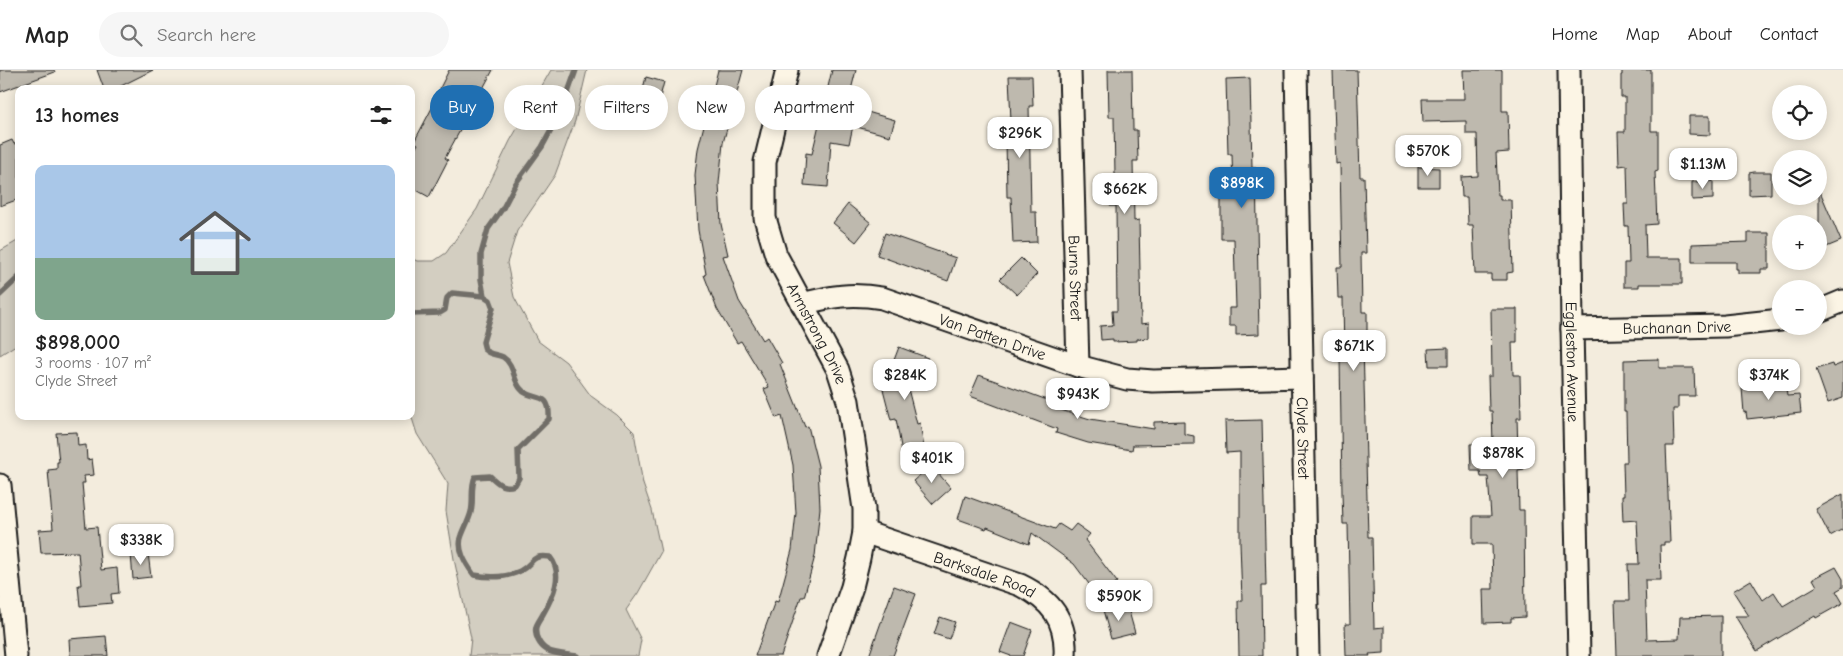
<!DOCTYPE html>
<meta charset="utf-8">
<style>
:root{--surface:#fff;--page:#f6f6f6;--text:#222;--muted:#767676;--line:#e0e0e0;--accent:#1f6fb2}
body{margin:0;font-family:"Comic Neue",sans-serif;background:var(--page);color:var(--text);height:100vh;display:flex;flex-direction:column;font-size:19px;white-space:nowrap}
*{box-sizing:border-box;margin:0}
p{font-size:16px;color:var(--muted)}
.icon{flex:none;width:28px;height:28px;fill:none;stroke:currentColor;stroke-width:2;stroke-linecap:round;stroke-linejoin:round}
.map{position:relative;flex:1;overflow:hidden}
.panel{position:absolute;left:15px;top:15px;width:400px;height:335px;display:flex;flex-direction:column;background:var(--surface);border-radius:10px;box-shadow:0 2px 12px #0003}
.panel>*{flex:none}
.top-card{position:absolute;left:430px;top:15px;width:475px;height:45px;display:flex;gap:10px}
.buttons{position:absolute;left:1772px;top:15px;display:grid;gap:10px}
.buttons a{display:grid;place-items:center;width:55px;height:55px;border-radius:50%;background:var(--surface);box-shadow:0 2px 12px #0003;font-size:25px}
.price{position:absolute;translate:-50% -42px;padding:0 11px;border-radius:10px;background:#fff;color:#222;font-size:16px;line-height:32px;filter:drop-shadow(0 1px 2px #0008)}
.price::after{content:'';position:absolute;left:50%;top:30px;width:15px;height:11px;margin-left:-8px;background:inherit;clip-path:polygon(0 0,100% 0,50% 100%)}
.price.selected{background:var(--accent);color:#fff}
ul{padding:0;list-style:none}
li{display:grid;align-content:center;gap:10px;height:265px;padding:0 20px}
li+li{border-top:1px solid var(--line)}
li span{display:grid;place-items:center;height:155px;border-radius:10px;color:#555}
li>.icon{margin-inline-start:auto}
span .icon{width:90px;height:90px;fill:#fffc;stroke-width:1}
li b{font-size:21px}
h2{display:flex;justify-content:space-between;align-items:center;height:60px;padding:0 20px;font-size:21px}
.tag{padding:0 18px;border-radius:22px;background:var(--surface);box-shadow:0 2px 12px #0003;font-size:18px;line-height:45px}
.tag.selected{background:var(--accent);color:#fff}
header{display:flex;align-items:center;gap:30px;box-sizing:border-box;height:70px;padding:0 25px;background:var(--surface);border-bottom:1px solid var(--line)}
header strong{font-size:24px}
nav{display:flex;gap:28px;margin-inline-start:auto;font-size:18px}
.search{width:350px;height:45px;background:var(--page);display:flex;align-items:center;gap:12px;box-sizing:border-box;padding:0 18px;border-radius:28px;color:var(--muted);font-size:19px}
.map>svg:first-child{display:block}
.green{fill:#d3cec1;stroke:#78756e}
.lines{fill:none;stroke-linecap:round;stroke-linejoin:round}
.stream{stroke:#716e68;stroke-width:5.5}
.building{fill:#beb9ae;stroke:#1c1c1c}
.minor-casing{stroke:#1c1c1c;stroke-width:25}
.minor{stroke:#fcf5e5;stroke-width:21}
.labels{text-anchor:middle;stroke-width:4;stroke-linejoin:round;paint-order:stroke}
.street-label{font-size:16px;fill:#1c1c1c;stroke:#fcf5e5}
</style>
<header>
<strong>Map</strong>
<div class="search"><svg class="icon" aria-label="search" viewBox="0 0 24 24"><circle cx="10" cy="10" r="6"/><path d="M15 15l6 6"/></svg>Search here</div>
<nav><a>Home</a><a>Map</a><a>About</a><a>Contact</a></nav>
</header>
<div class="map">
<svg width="1843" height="586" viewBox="0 0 1843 586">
<rect width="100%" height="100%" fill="#f3ecdd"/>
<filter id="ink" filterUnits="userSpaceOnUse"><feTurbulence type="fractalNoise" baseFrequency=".02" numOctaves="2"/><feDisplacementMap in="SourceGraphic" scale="10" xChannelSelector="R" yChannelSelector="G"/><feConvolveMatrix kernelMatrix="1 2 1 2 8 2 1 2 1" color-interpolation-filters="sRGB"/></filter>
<g filter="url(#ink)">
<path class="green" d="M551,0H587L575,51L555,105L517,161L507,193L514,227L538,271L566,292L591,326L617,345L634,362L643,414L652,440L661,482L638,523L626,540L641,570L638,586H469L471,568L454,489L446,441L448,414L417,364L411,345V188L417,191H434L446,183L477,139L510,71Z
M19,170V273L0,285V181Z"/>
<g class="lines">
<path class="stream" d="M0,225L19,207
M484,226L481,209V184L488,159L503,138L516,113L542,77L561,42L576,0
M411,244L440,243L445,240L447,228L452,223L484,226L490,230L493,238L483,272L485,280C490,285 497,284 503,287C514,294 513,309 520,318C531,333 551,318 549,349L518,380L519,408L515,415C503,419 499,414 490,406L475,407C470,418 474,430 471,442C469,450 465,457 462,465C456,479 466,494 474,505C490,508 506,508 520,501C534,494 530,484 550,487C564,504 553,527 543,544C541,548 537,553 536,557C534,566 540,576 547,580C556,585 567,584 577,586"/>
</g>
<path class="building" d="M0,0H54L55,2L0,22Z
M97,0H153L115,19H104Z
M449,0H493L445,88L448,90L429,127L411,117V86L418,74L414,72L442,19L440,18Z
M718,0H743L723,73L719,113L721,154L728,185L723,186L739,231L763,270L767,267L782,293L780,294L805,357L808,356L818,396L820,438L815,486L804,527H801L781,586H755L775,531L778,532L792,480L796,443L793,395L782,346L776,348L764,319L769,317L741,271L737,273L717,239L704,205L706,204L698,160L695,105L698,79Z
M832,0H856L847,36L895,50L890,66L853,56L849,74L831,71L828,117L804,115L806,83L812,84Z
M1108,0H1132L1133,60H1137L1138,91H1133L1134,151L1139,150L1141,254L1149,253V268L1137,269V271L1113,272V269L1101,270L1100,256L1113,255L1112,241H1117L1116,136H1110V106H1115L1114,47H1109Z
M1333,0H1357L1360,107H1364L1366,183H1361L1362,242H1367V274H1363L1368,467H1372L1374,558L1384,557V583L1369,584L1370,586H1346L1345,554H1350L1348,454H1343L1342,423L1340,287H1344L1343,228H1338L1337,197H1342L1340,93L1336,94Z
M1463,0H1502V41H1508L1509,82L1496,83L1498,125H1500V130H1511L1513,202L1507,203V210H1491V204H1475L1473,155H1468L1467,127H1462L1461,107L1478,106L1477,64H1466V51L1423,52L1422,29H1464Z
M1622,0H1651V61H1658V101L1655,102L1657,154L1645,155L1646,188H1682V214H1639V217H1624V193H1629L1628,156H1625L1624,134H1628L1627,95L1619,96L1618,62H1625V27H1621V5H1622Z
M1009,6H1032L1033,36H1029L1031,142H1036L1037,172L1013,173L1011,127H1007L1006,69H997V54L1011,51Z
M646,7L664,12L659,31L641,26Z
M1250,8L1252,98H1256L1259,264L1236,265V256H1229V238H1236L1234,169H1221V121H1233L1232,84H1228L1226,9Z
M1689,46H1710V65L1689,64Z
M12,70L14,74L19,72V129L0,136V75Z
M1418,97L1439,98V117H1418Z
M1754,102H1771V124L1749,125V103Z
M1713,111V129L1692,130V112Z
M1819,119L1841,171L1819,180Z
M848,134L871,153L856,172L833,153Z
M885,163L956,188L948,211L877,185Z
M1748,163H1769V199H1761V203H1738V199H1736V192H1692V174L1748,172Z
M1021,188L1037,204L1017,225L1000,209Z
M1491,239H1517V272H1512L1513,305H1520L1521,348H1517L1518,382H1524V399L1518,400L1519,440H1524L1525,547L1511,548V552L1484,553L1483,519H1493L1492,474H1473V446H1491L1488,407H1481L1480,401H1471L1470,374L1493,373L1492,341H1489L1488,306H1492Z
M899,277L928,288L920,309L904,303L917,354L920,353L925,384L903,388L896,349L891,350L883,319Z
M1448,278V296H1429L1428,279Z
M1659,289V298H1694L1695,326H1678V339H1673L1674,376H1666L1670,472H1664V475H1660L1661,510H1645L1647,570L1679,569L1680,547L1721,546V586H1617L1615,531H1629L1628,494H1639L1637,450L1623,451L1622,426H1624L1623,392H1627L1626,342H1624V290Z
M1843,293V328L1828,333L1816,299L1832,294L1833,297Z
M979,305L1050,331V334L1064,341L1090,349L1154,359V352L1184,351V364L1194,366V374L1133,375L1132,380L1088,373L1056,363L1057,359L970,326Z
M1777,309L1778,319L1786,318L1787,326L1799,325L1801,343L1747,349L1746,342L1744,343L1742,318L1763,316L1762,311Z
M1262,350L1266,516H1261L1262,586H1239L1238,531H1242L1240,472V382L1226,383L1225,351Z
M77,362L78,376L86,375L87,390L92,389L94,405L84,406L85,413H82L86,458L97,457L101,500L117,498L119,523L111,524L112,533L80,536L78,515H81L78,482L41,483L39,460L53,459L48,400L57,399V392H59L56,363Z
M931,395L951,418L933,434L913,411Z
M1843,424V459L1830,466L1816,439Z
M965,426L1055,459L1059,454L1070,461L1076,454L1090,464L1085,470L1117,512L1098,526L1074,494L1032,463L1029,474L987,457L986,459L958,449Z
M148,483L151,507L133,509L131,484Z
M1836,497L1843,509V517L1836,521L1843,533L1816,548L1815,546L1757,581L1735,546H1749L1733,521L1751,510L1763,530L1774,522L1783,536L1817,516L1813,509Z
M894,516L916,524L893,586H869Z
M1127,534L1135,563L1111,569L1103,540Z
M940,547L955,552L949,569L934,564Z
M1011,552L1032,560L1023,586H1011L1000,582Z
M106,566L108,586H70L69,569Z"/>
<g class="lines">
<defs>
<g id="minor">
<path id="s1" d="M787,0L765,92V148L776,185L838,300L848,331L864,439V462L859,488L852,517L828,586"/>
<path id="s2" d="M1070,0L1078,296"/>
<path id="s3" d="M1296,0L1308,586"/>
<path id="s4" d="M1569,0L1572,259L1579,586"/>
<path id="s5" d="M802,234C832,226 852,223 882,228L1078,296L1127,309L1153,311L1302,307"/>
<path d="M1819,241L1843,231"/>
<path id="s6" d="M1572,259L1725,256L1781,250"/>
<path d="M0,415L16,586"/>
<path id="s7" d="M864,462L1020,515C1051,530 1067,550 1065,586"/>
</g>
</defs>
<use href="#minor" class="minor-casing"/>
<use href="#minor" class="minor"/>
</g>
</g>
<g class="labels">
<g class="street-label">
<text dy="6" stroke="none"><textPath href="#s2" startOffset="208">Burns Street</textPath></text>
<text dy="6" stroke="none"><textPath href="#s6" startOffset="105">Buchanan Drive</textPath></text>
<text dy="6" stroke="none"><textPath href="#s1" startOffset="278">Armstrong Drive</textPath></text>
<text dy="6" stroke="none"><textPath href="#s5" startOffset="198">Van Patten Drive</textPath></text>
<text dy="6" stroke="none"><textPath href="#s4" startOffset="292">Eggleston Avenue</textPath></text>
<text dy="6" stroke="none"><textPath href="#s3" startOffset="368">Clyde Street</textPath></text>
<text dy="6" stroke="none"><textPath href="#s7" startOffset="128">Barksdale Road</textPath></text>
</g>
</g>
</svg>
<div class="buttons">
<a><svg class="icon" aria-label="locate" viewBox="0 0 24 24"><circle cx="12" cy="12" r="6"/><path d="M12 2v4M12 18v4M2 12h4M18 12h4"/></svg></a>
<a><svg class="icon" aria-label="layers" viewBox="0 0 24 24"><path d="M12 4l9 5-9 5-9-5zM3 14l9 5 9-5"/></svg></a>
<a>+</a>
<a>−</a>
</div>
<b class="price" style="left:1020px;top:89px">$296K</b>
<b class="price" style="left:1428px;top:107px">$570K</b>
<b class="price" style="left:1703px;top:120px">$1.13M</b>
<b class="price selected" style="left:1242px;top:139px">$898K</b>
<b class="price" style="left:1125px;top:145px">$662K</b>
<b class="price" style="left:1354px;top:302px">$671K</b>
<b class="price" style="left:905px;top:331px">$284K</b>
<b class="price" style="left:1769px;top:331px">$374K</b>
<b class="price" style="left:1078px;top:350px">$943K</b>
<b class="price" style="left:1503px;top:409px">$878K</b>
<b class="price" style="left:932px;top:414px">$401K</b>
<b class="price" style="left:141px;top:496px">$338K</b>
<b class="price" style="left:1119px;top:552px">$590K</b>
<div class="top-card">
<a class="tag selected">Buy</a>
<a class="tag">Rent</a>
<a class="tag">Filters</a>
<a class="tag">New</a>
<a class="tag">Apartment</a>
</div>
<section class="panel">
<h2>13 homes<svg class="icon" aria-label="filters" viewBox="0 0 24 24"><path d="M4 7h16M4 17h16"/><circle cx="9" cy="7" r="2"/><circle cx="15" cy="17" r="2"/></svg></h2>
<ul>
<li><span style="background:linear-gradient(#a9c7e8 60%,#7fa58c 0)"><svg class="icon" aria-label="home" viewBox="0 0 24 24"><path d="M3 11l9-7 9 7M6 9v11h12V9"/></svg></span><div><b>$898,000</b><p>3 rooms · 107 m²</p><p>Clyde Street</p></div></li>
</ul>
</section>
</div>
